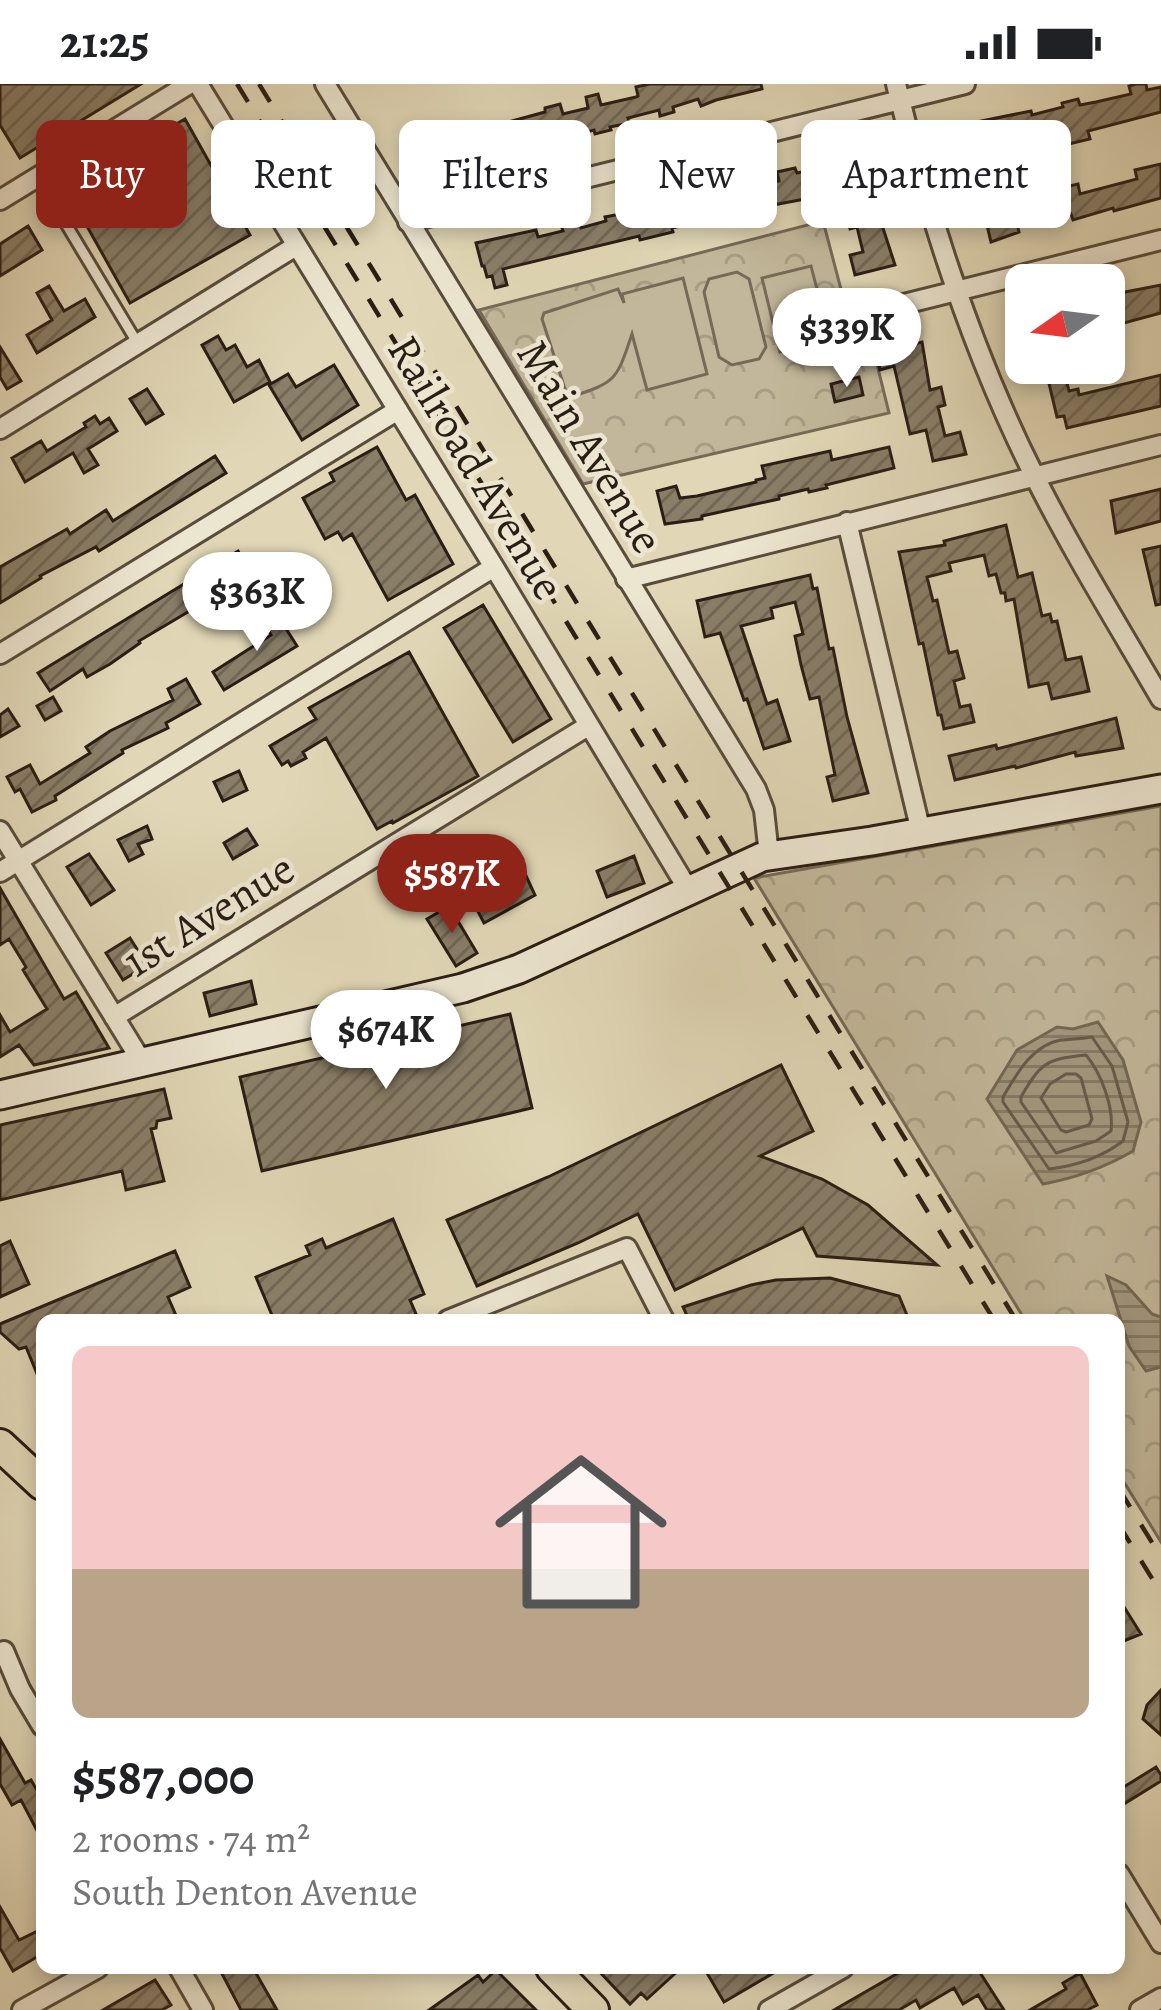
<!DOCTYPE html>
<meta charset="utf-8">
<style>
:root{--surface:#fff;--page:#f6f6f6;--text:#202124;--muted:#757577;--accent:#8f2418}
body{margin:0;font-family:Alegreya,serif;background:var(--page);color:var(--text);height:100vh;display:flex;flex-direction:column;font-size:45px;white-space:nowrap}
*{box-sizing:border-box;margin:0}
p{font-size:39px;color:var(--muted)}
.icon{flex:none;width:66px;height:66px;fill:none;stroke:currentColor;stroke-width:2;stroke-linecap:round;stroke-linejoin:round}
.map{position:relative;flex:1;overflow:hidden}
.sheet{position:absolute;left:36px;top:1230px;width:1089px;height:660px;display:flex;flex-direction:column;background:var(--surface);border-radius:18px;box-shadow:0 6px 18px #0003}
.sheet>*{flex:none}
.banner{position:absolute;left:36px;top:36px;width:1089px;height:108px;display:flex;gap:24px}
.needle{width:78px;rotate:256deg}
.tools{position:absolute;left:1005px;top:180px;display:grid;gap:24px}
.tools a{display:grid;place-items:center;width:120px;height:120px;border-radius:18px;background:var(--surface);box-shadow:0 6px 18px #0003;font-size:60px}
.price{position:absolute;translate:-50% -102px;padding:0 27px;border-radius:42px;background:#fff;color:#222;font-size:39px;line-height:78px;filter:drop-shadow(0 3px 6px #0008)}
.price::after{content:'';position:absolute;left:50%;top:72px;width:36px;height:27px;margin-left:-18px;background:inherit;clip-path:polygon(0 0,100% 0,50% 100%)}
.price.active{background:var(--accent);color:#fff}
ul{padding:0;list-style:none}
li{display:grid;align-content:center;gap:24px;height:636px;padding:0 36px}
li span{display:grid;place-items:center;height:372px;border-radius:18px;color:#555}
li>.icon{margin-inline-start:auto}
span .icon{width:216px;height:216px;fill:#fffc;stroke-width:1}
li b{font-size:51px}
.pill{padding:0 42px;border-radius:18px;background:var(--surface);box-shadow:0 6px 18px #0003;font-size:42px;line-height:108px}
.pill.active{background:var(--accent);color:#fff}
.status{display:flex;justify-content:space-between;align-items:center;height:84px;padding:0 60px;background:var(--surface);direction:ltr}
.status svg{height:33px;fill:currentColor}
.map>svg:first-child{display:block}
.park{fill:url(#park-crowns);stroke:#766a57;stroke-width:3}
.pitch{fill:#c2b79a;stroke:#766a57;stroke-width:3}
.water{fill:url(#water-rules);stroke:#736754;stroke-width:3}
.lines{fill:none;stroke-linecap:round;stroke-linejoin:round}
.shore{stroke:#665a4a;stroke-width:3}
.building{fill:url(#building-hatch);stroke:#2a1d14;stroke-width:3}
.lane-casing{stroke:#584c3c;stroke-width:15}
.street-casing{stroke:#584c3c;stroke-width:24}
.secondary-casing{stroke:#2a1d14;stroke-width:33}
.primary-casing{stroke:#2a1d14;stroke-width:36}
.lane{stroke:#ece5d0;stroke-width:9}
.street{stroke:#ece5d0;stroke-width:18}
.secondary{stroke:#ece5d0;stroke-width:27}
.primary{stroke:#e1d7b6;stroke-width:30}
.rail{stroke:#2a1d14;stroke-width:4.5;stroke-dasharray:21 21;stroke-linecap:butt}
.labels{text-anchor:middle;stroke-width:9;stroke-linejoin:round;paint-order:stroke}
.street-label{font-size:45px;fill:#2a1d14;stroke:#ece5d0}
</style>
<div class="status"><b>21:25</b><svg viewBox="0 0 49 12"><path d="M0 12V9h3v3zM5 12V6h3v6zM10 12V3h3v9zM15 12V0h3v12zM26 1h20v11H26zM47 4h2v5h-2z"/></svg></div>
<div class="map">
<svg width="1161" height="1926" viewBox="0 0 1161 1926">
<defs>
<pattern id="park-crowns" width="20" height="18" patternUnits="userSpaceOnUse" patternTransform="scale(3)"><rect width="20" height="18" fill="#c2b79a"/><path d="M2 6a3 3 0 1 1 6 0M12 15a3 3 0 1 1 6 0" fill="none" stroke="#a79d84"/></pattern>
<pattern id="water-rules" width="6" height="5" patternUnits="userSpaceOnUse" patternTransform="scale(3)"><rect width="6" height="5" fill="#a3987f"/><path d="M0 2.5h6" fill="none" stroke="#857b67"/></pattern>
<pattern id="building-hatch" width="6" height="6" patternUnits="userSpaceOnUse" patternTransform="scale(3)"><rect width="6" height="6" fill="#897e68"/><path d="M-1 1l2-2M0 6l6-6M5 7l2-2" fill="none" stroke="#706754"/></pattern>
</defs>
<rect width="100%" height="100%" fill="#e1d7b6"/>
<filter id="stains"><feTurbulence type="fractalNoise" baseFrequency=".00167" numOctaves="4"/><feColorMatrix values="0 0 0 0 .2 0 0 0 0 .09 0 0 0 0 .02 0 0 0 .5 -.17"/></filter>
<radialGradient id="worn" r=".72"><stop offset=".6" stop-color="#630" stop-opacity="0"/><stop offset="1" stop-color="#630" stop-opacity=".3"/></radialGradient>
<path class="park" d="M823,137L852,247L868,244L889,329L583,400L479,226Z
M1161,722V1458L1119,1390V1236H1025L754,794Z"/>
<path class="pitch" d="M811,182L830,256L780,268L762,194Z
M737,188L749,195L766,263L759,275L732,281L719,273L704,208L709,195Z
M683,194L707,290L647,306L632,250C616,298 616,298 568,314L542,235L544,229L618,205L624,219L622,210Z"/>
<path class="water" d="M1098,938L1123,976L1141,1038L1133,1067C1104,1084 1076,1094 1043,1100L987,1015L1017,966L1057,943L1073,945Z
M1107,1192L1126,1201L1152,1230L1161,1233V1283L1146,1287L1129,1262Z"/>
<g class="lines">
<path class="shore" d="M1092,953L1112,982L1128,1038L1123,1057C1102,1073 1076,1082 1049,1085L1003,1018V1013C1016,991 1032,961 1061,956C1070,955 1081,955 1092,953Z
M1086,971C1101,989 1114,1023 1111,1047L1096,1057L1056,1069L1021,1018V1013C1041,978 1047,975 1086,971Z
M1066,990H1076L1081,994L1092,1035L1089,1041L1066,1048L1061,1046L1041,1014L1050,1000Z"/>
</g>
<path class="building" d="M0,0H141L20,74L0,41Z
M649,0H761L762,5L716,16L701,22L698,15L673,23L674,28L660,32L659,26L628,34L630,39L610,43L611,46L595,50L594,46L525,64L523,58L498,65L499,72L482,76L480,69L455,76L457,81L439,86L437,82L424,86L419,69L426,67L424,61L545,28V24L560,20L563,30L588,24L586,13L598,10L601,21L636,13L638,12L636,3Z
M1136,0H1146L1147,6L1161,3V28L1088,47L1090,55L1044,66L1042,58L1025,62L1021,47L994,53L1004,95L981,100L978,86L969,88L957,42L1031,27L1032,31L1063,23L1062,19L1078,15L1080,21L1096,18L1131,10L1129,2Z
M185,35L250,151L130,219L65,103Z
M865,66L879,139L881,138L895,181L855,191L850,171L863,168L857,143L850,145L846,129L858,126L852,101L825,106L826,111L768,122L672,144L673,148L640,156L639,152L503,185L507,201L495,204L492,192L487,193L484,182H482L476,159L536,146L538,153L563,147L561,141L579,136L581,144L606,137L605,133L652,124L651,119L665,116L667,121L692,115L690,110L734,100L736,107L779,97L777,88L795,84L797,89L821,84L820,78Z
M1161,80V114L1114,127L1113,124L1073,136L1071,130L1051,135L1048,107L1078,100L1080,110L1137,95L1135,86Z
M1023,117L1027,132L1016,135L1019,148L991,158L985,133L1012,126L1011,121Z
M28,142L42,166L0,192V160Z
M1161,201V229L1113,242L1111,234L1104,235V219L1117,216L1115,210Z
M49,202L64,227L85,215L95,233L37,269L27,251L52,236L37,209Z
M218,252L226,266L235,261L247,283L259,276L270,298L234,318L202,261Z
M922,258L930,306L941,303L945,321L938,323L945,352L960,348L966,370L933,377L926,346L910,350L894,282L880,286L876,269Z
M0,263L21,297L7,305L0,293Z
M334,281L358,321L302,356L269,301L288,290L296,303Z
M1064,287L1069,307L1078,305L1079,311L1161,291V322L1067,344L1064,332L1057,333L1047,291Z
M859,293L863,311L835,318L831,300Z
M147,305L163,330L146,340L130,315Z
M95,332L100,340L109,334L117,347L88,365L98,381L84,389L73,369L25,398L12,374L41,357L47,367L86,343L84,339Z
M377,363L406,416L415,411L453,480L388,516L352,450L343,456L338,448L325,455L303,414L334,397L330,389Z
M889,363L894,384L826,401L827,404L809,408L808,405L779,412V415L702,432V435L665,440L657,407L676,402L680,414L697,412L756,398V396L765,394L762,382L830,367L832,376Z
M215,372L226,389L99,467L96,463L40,492L41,494L0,519V483L67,445L70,450L106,426L113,437Z
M1161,405V437L1116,449L1111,417Z
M1006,441L1018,493L1032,489L1042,532L1050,530L1052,538L1057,537L1066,576L1081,573L1089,607L1052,615L1048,599L1029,603L1014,515L1006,517L1005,509H1001L996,490L989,492L984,471L949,479L951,487L927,493L933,517L937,516L949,569L957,567L964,594L954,597L960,623L970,621L974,638L944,645L941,631H938L923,559L919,560L899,468L945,461L944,457Z
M1161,462V520L1156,521L1143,466Z
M238,467L256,500L244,507L235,491L200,514L203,519L139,557L140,559L110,580L87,593L83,585L50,607L38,589Z
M810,491L813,505L817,504L829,565L833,564L847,633L868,709L833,717L827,693L835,691L819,613L810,615L801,581L795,552L803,550L795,518L771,524L773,534L741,542L767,620L777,616L790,657L764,665L747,615L744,616L720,549L705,553L697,517Z
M483,521L551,635L513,658L444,544Z
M276,529L297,562L224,606L213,588L271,551L263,537Z
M409,568L478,692L393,739L392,737L377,745L326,654L303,668L306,674L291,682L288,677L282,681L270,662L316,635L309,624Z
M186,595L200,620L166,639L168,644L122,666L123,669L55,712L56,716L32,728L20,705L15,708L7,693L30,681L40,700L90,669L86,663L110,647L173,616L168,605Z
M53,613L61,627L45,636L37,622Z
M8,625L19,642L0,653V631Z
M1116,634L1123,664L1076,672L1075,668L1016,684L1015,682L955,696L949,672L996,661L997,665Z
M239,687L247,706L223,717L214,698Z
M147,742L152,755L138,760L143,770L129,777L118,756Z
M247,745L257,761L233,775L224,759Z
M500,767L510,785L520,779L535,811L484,839L459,791Z
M89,770L114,806L91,821L67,783Z
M634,772L644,799L607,813L597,787Z
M0,804L64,915L76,908L109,964L34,981L19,961L0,973V931L10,948L47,925L23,886L26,883L9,855L0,861Z
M449,822L477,869L456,882L427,835Z
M130,854L147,881L123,896L106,869Z
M251,897L256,920L210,932L204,909Z
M510,930L532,1024L262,1087L240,993Z
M781,981L813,1047L760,1072L822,1095L868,1121L937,1181L817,1172L803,1144L675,1206L638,1130L578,1159L477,1202L447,1136L548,1093Z
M164,1005L171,1034L157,1037L156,1044L151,1045L164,1097L126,1106L122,1087L0,1116V1041Z
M393,1135L424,1210L410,1216L416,1230L402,1236H274L256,1193L310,1171L306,1162L322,1155L326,1164Z
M10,1157L29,1200L0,1213V1162Z
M175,1167L190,1203L168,1213L178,1236H42V1302L26,1263L19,1265L0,1248V1240Z
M830,1194L899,1212L909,1236H689L683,1223L751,1201L776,1196Z
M1119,1515L1141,1550L1119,1559Z
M1161,1606V1651L1143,1635L1147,1621Z
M0,1655L25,1699L31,1696L42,1715V1756L21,1716L12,1721L0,1700Z
M1156,1683L1161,1691V1697L1119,1723V1706Z
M0,1823L19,1856L42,1845V1870L13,1887L0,1864Z
M219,1884H253L277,1926H241Z
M596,1884H681L647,1915L641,1909L630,1920Z
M704,1884H782L724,1918Z
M907,1884H977L1004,1926H987L978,1911L963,1920L954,1904L920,1924L916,1916L899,1926H834Z
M496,1886L536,1926H429L478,1891L483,1898Z
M1080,1889L1097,1921L1087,1926H1030L1066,1905L1063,1899Z
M155,1896L171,1921L162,1926H103Z"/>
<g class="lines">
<defs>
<path id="lane" d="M39,95L138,260"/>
<path id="street" d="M198,0L494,483L689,807
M325,0L756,705L764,726L769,771
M896,0C929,134 972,268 1034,391C1072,467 1118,541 1161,615
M0,116L189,0
M408,138L965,0
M852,233L1161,156
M0,345L296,162
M847,438L921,748
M626,495L1161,361
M0,570L398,326
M0,747L142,978
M0,788L494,483
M114,933L588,642
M448,1236L627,1164L664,1236
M4,1567L20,1605L42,1642
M1119,1790L1161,1859
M179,1884L203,1926
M22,1926L98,1884
M769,1926L843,1884
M1140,1926L1161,1914"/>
<path id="secondary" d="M0,1011L463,904L519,885L762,773L872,757L1161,705"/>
<path id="primary" d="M0,1361L42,1400
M552,1884L593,1926"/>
</defs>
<use href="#lane" class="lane-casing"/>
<use href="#street" class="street-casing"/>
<use href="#secondary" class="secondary-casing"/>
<use href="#primary" class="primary-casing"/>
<use href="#lane" class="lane"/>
<use href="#street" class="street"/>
<use href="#secondary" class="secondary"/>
<use href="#primary" class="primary"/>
<path class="rail" d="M237,0L994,1236
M259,0L1016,1236
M1119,1405L1161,1473
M1119,1441L1161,1509"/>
</g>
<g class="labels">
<g class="street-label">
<text transform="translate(591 362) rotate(59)" y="16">Main Avenue</text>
<text transform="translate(477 383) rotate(59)" y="16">Railroad Avenue</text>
<text transform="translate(208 830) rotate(-32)" y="16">1st Avenue</text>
</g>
</g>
<rect width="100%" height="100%" filter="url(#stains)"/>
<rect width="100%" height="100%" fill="url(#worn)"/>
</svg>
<div class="tools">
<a><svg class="needle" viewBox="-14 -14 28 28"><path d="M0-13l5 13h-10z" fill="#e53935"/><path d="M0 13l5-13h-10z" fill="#757577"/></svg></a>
</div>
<b class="price" style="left:847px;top:306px">$339K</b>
<b class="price" style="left:257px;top:570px">$363K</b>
<b class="price active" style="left:452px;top:852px">$587K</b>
<b class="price" style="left:386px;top:1008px">$674K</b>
<div class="banner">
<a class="pill active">Buy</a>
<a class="pill">Rent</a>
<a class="pill">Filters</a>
<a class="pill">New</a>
<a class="pill">Apartment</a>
</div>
<section class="sheet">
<ul>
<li><span style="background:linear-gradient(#f6c9c9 60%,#b9a48a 0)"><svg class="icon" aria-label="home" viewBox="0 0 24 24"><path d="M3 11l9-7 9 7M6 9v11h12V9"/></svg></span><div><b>$587,000</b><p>2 rooms · 74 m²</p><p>South Denton Avenue</p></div></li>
</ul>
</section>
</div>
